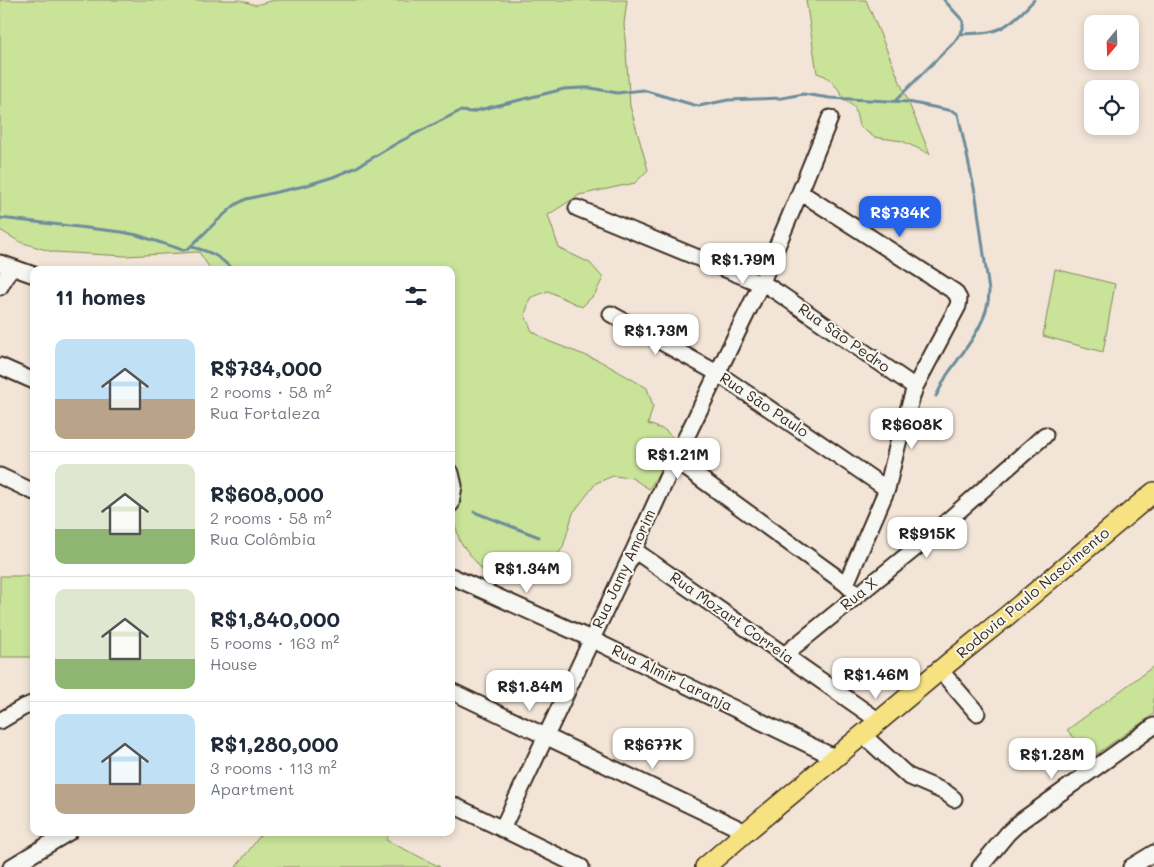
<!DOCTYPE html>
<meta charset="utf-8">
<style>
:root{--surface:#fff;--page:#f6f6f7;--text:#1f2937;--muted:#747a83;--line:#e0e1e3;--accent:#2563eb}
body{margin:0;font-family:Mali,sans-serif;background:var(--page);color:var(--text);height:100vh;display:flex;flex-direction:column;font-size:19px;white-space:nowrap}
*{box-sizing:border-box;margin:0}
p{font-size:16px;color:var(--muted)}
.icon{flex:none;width:28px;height:28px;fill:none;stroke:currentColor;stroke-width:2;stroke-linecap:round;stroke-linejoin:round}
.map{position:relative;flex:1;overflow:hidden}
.drawer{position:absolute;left:30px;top:266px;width:425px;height:570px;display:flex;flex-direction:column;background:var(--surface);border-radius:10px;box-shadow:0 2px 8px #0003}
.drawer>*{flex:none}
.needle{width:32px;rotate:199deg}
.controls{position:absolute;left:1084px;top:15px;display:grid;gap:10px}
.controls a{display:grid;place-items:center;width:55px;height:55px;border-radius:10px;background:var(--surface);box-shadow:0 2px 8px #0003;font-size:25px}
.price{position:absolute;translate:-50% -42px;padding:0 11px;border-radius:10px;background:#fff;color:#222;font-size:16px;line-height:32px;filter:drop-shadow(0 1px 2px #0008)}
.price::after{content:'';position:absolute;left:50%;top:30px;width:15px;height:11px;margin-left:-8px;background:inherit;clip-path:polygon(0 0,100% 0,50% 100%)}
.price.selected{background:var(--accent);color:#fff}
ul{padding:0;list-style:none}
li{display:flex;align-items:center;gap:15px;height:125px;padding:0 25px}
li+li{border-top:1px solid var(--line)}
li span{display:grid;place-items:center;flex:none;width:140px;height:100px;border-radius:10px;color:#555}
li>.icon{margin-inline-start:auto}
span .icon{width:60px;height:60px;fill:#fffc;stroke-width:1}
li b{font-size:21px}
h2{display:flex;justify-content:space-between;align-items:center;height:60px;padding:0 25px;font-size:21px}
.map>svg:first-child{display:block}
.green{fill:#c9e399;stroke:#82865c}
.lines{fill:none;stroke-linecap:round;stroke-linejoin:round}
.stream{stroke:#6d8c9b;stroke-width:3}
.minor-casing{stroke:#3b2a1e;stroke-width:19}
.major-casing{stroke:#3b2a1e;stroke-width:22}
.minor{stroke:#f6f6f2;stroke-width:15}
.major{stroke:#f7e281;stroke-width:19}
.labels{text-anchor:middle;stroke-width:4;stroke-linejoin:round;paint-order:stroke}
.street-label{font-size:15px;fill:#3b2a1e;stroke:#f6f6f2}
</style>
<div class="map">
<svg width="1154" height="867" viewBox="0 0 1154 867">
<rect width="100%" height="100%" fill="#f2e5d7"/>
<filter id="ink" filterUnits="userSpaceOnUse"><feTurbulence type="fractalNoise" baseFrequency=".02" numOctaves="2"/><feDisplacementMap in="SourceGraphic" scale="10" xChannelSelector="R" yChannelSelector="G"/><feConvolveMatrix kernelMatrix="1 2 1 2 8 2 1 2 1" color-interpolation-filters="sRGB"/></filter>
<g filter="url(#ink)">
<path class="green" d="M0,0H240L255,5L275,0H627L624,24L630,106L648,170L635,183L579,195L548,215L559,248L590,263L603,278L595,294L582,307L548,291L530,298L525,315L532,331L548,341L600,361L647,388L653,406L648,424L665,430L678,443L649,489L632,478L613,476L596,483L573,513L563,547L542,579L484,572L460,542L451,511V270H211L199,252L126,256L53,252L20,242L0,230Z
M806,0H866L930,154L902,141L874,137L859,126L855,108L843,98L839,90L830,80L825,76L817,73Z
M1055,269L1115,284L1103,352L1043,336Z
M0,576H34V657H0Z
M1154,666V714L1092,757L1067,730Z
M263,832L390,833L386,840L440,867H236Z"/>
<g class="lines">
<path class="stream" d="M961,34C972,33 983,34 993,31C1007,28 1024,11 1034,0
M895,101L955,41L963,29V21L944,0
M0,218L122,232L137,235L183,250L188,249L217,221L235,205L246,199L304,186L333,177L355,168L399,142L460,111L471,112L564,89L582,88H591L617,93L643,90L694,105L699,106L728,100L782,98L803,94L830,98L908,102L953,111L958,114L976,197L989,291C989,323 964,350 947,375C943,382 940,389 936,396
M192,247C211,252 218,255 233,270
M474,512L539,537"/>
<defs>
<path id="minor" d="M800,192L955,292L959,299L958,306L915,387L898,443L887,489L846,584
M577,208L769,287L780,294L915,387
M0,263L34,275
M0,287L11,267
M611,314L717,373L887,489
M0,366L34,381
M675,460L846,584L853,591
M451,473L454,486L451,504
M0,476L34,492
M634,550L879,721
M451,576L591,639L836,758
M784,655L928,538L1045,435
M940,670L977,713
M451,691L746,832
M0,721L22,708L34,703
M863,735L908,776L945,792L954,799
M451,804L581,867
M502,829L634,550L675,460L761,284L800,192L830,118
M11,867L69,832
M980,867L1008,833L1021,821L1154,726
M1131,867L1154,853"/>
<path id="major" d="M705,867L746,832L951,661L1008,615L1154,492"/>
</defs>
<use href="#minor" class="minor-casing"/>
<use href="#major" class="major-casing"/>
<use href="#minor" class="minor"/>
<use href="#major" class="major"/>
</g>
</g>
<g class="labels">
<g class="street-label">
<text transform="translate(844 338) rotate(35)" y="5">Rua São Pedro</text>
<text transform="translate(764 405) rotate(34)" y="5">Rua São Paulo</text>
<text transform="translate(624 569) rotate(-65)" y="5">Rua Jamy Amorim</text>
<text transform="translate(1033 593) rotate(-40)" y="5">Rodovia Paulo Nascimento</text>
<text transform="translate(859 594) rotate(-39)" y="5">Rua X</text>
<text transform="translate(732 618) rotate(35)" y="5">Rua Mozart Correia</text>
<text transform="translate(672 678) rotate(26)" y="5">Rua Almir Laranja</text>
</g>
</g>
</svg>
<div class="controls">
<a><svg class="needle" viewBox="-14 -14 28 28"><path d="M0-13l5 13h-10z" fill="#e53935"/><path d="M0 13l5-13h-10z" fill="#747a83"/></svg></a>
<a><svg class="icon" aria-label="locate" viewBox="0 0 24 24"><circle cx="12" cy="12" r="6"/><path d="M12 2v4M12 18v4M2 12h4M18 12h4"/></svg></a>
</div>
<b class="price selected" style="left:900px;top:238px">R$734K</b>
<b class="price" style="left:743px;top:285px">R$1.79M</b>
<b class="price" style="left:656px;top:356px">R$1.73M</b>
<b class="price" style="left:912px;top:450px">R$608K</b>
<b class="price" style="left:678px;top:480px">R$1.21M</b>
<b class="price" style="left:927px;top:559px">R$915K</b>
<b class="price" style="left:527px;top:594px">R$1.34M</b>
<b class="price" style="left:876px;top:700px">R$1.46M</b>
<b class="price" style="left:530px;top:712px">R$1.84M</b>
<b class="price" style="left:653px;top:770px">R$677K</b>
<b class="price" style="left:1052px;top:780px">R$1.28M</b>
<section class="drawer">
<h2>11 homes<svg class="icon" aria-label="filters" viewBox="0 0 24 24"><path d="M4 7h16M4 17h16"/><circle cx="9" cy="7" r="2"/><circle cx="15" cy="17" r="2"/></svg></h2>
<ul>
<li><span style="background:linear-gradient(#bfe0f5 60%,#b9a48a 0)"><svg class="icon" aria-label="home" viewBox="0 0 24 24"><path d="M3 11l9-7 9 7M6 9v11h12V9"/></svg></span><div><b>R$734,000</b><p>2 rooms · 58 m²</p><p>Rua Fortaleza</p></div></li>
<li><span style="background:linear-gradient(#dfe7d0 65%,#8fb573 0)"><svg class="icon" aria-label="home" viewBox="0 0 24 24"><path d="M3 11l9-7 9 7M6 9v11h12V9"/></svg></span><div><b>R$608,000</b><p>2 rooms · 58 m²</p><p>Rua Colômbia</p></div></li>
<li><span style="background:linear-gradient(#dfe7d0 70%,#8fb573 0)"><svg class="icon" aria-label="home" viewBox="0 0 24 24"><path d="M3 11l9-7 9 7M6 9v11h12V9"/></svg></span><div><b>R$1,840,000</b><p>5 rooms · 163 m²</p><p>House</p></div></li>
<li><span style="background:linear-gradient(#bfe0f5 70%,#b9a48a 0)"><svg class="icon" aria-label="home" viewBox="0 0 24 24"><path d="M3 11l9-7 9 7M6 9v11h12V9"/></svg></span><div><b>R$1,280,000</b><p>3 rooms · 113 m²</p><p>Apartment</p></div></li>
</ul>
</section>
</div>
